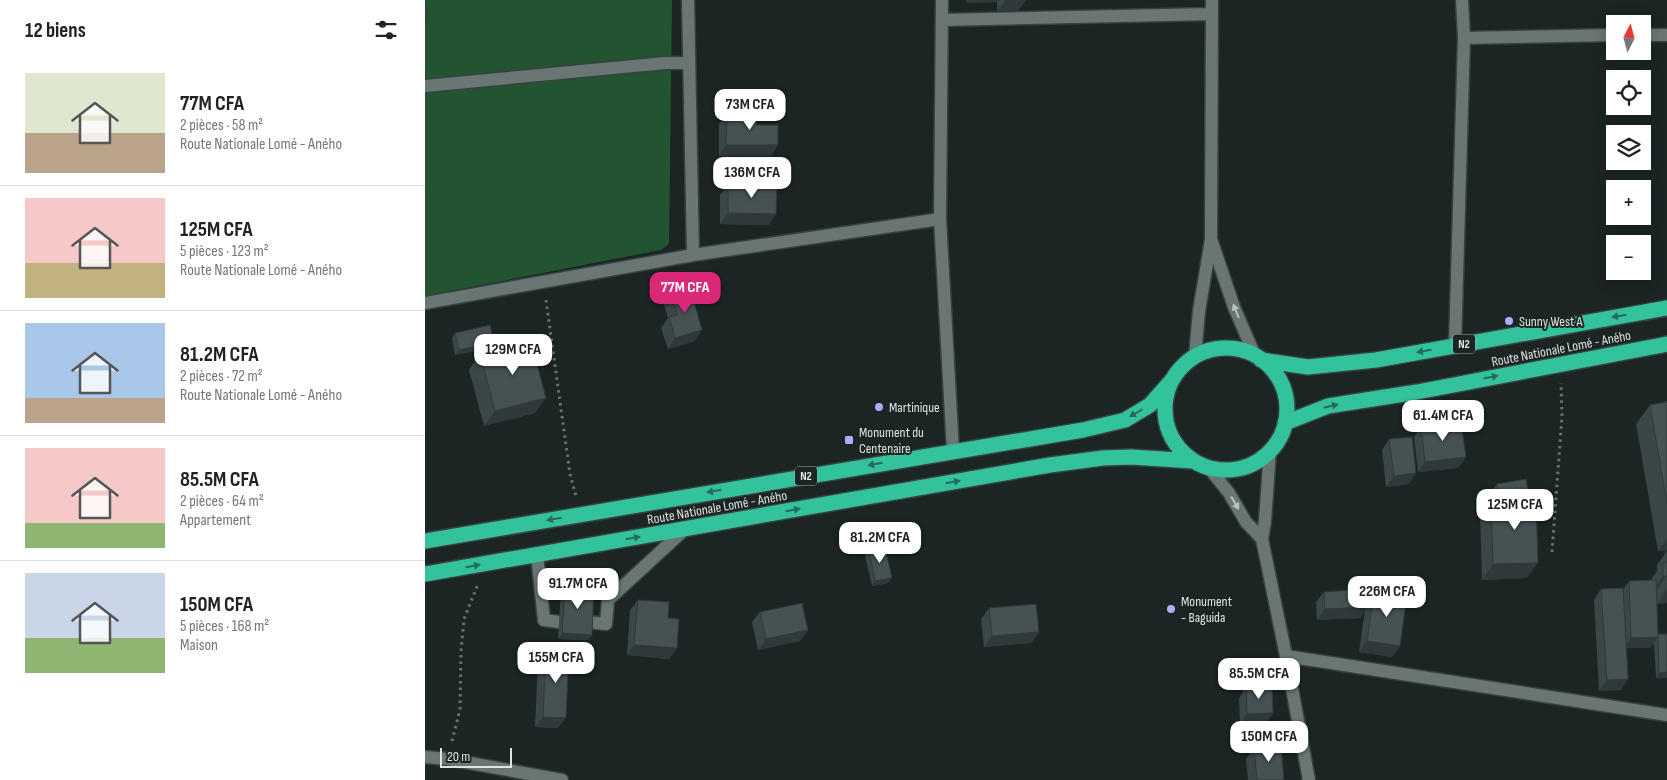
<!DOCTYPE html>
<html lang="fr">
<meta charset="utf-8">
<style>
:root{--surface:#fff;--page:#f2f2f2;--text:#222;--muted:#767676;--line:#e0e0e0;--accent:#db2777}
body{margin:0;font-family:"Sofia Sans Condensed",sans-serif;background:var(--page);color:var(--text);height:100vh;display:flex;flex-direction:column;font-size:19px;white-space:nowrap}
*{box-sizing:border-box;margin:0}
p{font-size:16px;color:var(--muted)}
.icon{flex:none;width:28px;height:28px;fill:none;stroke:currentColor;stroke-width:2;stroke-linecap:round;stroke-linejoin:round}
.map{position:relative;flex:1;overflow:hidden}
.sheet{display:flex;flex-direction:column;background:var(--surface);width:425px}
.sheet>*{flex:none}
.needle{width:32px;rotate:6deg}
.fabs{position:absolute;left:1181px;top:15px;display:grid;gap:10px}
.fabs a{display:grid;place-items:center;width:45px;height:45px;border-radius:0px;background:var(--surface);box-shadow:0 2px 12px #0003;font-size:25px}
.scale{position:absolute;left:15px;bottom:12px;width:72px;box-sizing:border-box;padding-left:5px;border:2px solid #dde4e3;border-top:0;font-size:14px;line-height:18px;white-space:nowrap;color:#dde4e3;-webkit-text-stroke:4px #1b2524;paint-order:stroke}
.price{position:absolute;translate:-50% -42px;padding:0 11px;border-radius:10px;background:#fff;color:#222;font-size:16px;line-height:32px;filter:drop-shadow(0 1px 2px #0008)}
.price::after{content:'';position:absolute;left:50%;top:30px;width:15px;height:11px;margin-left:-8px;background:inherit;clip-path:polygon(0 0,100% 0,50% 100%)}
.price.current{background:var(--accent);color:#fff}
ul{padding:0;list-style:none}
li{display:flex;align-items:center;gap:15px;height:125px;padding:0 25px}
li+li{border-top:1px solid var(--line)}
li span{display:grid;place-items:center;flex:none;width:140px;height:100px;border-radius:0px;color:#555}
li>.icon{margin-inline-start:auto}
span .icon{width:60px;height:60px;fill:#fffc;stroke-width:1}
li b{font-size:21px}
h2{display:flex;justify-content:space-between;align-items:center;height:60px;padding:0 25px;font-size:21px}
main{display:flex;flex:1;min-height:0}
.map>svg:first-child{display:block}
.garden{fill:#225432}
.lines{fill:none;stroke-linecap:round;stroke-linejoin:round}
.minor-casing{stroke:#394140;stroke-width:15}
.highway-casing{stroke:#394140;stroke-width:18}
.path{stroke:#697271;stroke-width:3;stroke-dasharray:2.5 4;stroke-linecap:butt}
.minor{stroke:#697674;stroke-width:12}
.highway{stroke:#33c39c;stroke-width:15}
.wall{fill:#3b4647}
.shaded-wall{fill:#303939}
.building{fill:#455152;stroke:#303939}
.oneway{fill:#bac3c2}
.oneway2{fill:#266c5a}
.poi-dot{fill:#adaffb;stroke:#1b2524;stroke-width:2}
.labels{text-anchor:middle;stroke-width:4;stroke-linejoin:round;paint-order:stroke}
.shield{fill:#1b2524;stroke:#a3abaa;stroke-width:1}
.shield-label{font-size:12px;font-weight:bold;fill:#dde4e3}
.poi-label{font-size:14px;fill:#dde4e3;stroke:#1b2524;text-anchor:start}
.street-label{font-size:14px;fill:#dde4e3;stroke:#1b2524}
</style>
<main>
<section class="sheet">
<h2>12 biens<svg class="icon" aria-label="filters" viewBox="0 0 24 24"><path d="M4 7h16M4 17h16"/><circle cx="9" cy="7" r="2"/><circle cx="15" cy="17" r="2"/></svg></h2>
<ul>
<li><span style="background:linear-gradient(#dfe7d0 60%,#b9a48a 0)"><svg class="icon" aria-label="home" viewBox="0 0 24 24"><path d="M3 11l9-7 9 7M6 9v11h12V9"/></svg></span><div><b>77M CFA</b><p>2 pièces · 58 m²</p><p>Route Nationale Lomé - Aného</p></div></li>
<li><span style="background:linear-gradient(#f6c9c9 65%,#c2b280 0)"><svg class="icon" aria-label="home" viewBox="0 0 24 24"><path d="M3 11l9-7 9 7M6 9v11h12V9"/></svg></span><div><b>125M CFA</b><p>5 pièces · 123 m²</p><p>Route Nationale Lomé - Aného</p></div></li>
<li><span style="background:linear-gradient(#a9c7e8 75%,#b9a48a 0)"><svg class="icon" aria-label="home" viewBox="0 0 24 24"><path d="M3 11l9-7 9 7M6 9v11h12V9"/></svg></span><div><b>81.2M CFA</b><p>2 pièces · 72 m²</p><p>Route Nationale Lomé - Aného</p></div></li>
<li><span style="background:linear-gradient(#f6c9c9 75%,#8fb573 0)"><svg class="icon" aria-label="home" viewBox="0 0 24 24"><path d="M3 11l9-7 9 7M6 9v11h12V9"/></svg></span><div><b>85.5M CFA</b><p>2 pièces · 64 m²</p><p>Appartement</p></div></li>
<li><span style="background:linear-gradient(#c9d6e8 65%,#8fb573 0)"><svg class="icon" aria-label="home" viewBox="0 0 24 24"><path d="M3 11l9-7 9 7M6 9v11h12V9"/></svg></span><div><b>150M CFA</b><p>5 pièces · 168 m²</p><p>Maison</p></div></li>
</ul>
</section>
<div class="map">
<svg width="1242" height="780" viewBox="0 0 1242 780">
<rect width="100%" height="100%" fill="#1b2524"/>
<path class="garden" d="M0,0H247L244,244L236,250L0,296Z"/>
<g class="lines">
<defs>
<path id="minor" d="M263,0L268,255
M517,0L515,219L528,451
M517,20L787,14
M1218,35H1242
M1039,38L1190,35
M0,86L240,63H264
M787,242L809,307L830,356
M0,303L268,255L515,219
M1030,345L1039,38L1037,0
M770,357L774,311L786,240L787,0
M845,451L840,521L837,539L861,656L884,780
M784,468L804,493L821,522L837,539
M112,555L119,620L134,622
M163,622L181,624L183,600L259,530
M861,656L1242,715
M0,757L23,759L137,780"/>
<path id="highway" d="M740 409a61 61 0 1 1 122 0a61 61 0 1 1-122 0Z
M836,360L883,367L951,360L1242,308
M860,423L903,406L992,392L1242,344
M0,541L658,430L700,420L725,405L747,380
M0,574L625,465L678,458L706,457L768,461"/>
</defs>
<use href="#minor" class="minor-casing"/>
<use href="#highway" class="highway-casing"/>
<path class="path" d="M121,300L145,474L151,496
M1127,552L1137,416L1136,383
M27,741L35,709L36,652L39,619L53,584"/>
<use href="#minor" class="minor"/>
<use href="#highway" class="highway"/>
</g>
<path class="wall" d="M542,0H601L592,12H572V2L542,3Z
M302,114L331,125L353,145L346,156H294V124Z
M303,184L344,225L295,224V195Z
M246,293L270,341L243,349L236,328L243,318L239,304Z
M30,333L65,348L30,355L27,338Z
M55,354L110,413L59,426L44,370Z
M1242,401V550L1233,551L1211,424L1225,405Z
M996,426L1041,457L1033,468L993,472L989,437Z
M964,439L984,484L961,487L957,450Z
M1072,484L1104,498L1103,499L1102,578L1057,580L1055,515L1066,500H1070L1068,489Z
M444,550L463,583L447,586L440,556Z
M1242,550V611V603L1232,604L1233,634L1242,678H1231L1229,643L1225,648H1202L1203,679L1196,690L1174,691L1169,600L1176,589L1198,590L1204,581L1227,580V578L1232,571V565Z
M140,585L167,635L163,640L133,639L136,590Z
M951,588L975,646L967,657L934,652L940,610L935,618L892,620L891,602L899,592L942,601Z
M213,600L243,618L252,648L244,659L202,655L205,610Z
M564,608L614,632L606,643L559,647L556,619Z
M335,612L383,630L375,641L333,650L327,622Z
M121,651L133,728L110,727L113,661Z
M821,687L848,713L841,724L815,725L814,698Z
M829,748L859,780H823L821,759Z"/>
<path class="shaded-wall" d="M544,0H574L572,2L542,3Z
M580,0H601L592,12H572Z
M301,145H353L346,156H294Z
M303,213L351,214L344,225L295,224Z
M277,330L270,341L243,349L250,338Z
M69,343L65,348L30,355L34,350Z
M121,398L110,413L59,426L70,411Z
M1041,457L1033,468L993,472L1000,462Z
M991,473L984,484L961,487L969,476Z
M1242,539V550L1233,551Z
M1113,563L1102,578L1057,580L1068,564Z
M1238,576H1242L1231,591H1227Z
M467,578L463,583L447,586L450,581Z
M1242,589V603L1232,604Z
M942,607L935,618L892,620L900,609Z
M383,630L375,641L333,650L341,639Z
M614,632L606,643L559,647L567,636Z
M137,633L167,635L163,640L133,639Z
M1233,637L1225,648H1199L1206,638Z
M942,641L975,646L967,657L934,652Z
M209,645L252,648L244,659L202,655Z
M1242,672V678H1231L1234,673Z
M1203,679L1196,690L1174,691L1182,680Z
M848,713L841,724L815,725L822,714Z
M118,717L141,718L133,728L110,727Z"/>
<path class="building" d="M0,6L3,13H1L0,11Z
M0,11L2,16L0,24Z
M302,114H332L331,125H353V145H301Z
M303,184L352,185L351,214L303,213Z
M265,287L277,330L250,338L244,317L253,315L246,293Z
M65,325L69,343L34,350L30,333Z
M106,342L121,398L70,411L55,354Z
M1242,402V504L1225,405Z
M1036,422L1041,457L1000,462L996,426Z
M987,437L991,473L969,476L964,439Z
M1101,479L1104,498L1095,499L1074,500L1072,484Z
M1111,499L1113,563L1068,564L1066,500Z
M460,547L467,578L450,581L444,550Z
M1242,562V576H1238V563Z
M1231,580L1233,637L1206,638L1204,581Z
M140,585L169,586L167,635L137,633Z
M951,588L980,592L979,595L951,591Z
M1198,588L1203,679L1182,680L1176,589Z
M941,589L942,607L900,609L899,592Z
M949,591L982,596L975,646L942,641Z
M213,600L244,602L243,618L254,619L252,648L209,645Z
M377,603L383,630L341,639L335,612Z
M611,604L614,632L567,636L564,608Z
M1233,634H1242V672L1234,673Z
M121,651L144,652L141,718L118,717Z
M847,686L848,713L822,714L821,687Z
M856,746L859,780H832L829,748Z"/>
<defs><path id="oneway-solid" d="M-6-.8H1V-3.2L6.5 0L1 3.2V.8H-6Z" transform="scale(1.25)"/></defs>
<g class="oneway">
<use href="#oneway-solid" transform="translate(811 311) rotate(-112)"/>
<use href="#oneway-solid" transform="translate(810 503) rotate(59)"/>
</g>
<g class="oneway2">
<use href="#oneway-solid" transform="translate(1194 316) rotate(171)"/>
<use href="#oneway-solid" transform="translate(999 351) rotate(170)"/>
<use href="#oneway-solid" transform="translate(1066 377) rotate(-11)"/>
<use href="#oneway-solid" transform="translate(906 406) rotate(-13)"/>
<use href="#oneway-solid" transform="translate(711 413) rotate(150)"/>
<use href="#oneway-solid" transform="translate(450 464) rotate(170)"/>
<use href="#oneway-solid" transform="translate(528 482) rotate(-10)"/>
<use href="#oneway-solid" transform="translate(289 491) rotate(170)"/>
<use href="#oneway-solid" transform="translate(368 510) rotate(-10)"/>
<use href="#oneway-solid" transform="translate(129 519) rotate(170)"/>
<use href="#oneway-solid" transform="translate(208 538) rotate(-10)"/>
<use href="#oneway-solid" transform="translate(48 566) rotate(-10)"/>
</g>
<g class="poi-dot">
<circle cx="1084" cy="321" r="5"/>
<circle cx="454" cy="407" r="5"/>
<rect x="419" y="435" width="10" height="10" rx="2.5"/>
<circle cx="746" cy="609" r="5"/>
</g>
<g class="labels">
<g class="shield">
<rect x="1028" y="334.5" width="22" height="19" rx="4"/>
<rect x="370" y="466.5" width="22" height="19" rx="4"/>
</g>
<g class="shield-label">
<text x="1039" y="348">N2</text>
<text x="381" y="480">N2</text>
</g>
<g class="poi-label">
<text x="1094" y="326">Sunny West A</text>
<text x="464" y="412">Martinique</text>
<text x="434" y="437">Monument du<tspan x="434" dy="16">Centenaire</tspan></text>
<text x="756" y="606">Monument<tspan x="756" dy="16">- Baguida</tspan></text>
</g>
<g class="street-label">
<text transform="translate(1136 348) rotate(-11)" y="5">Route Nationale Lomé - Aného</text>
<text transform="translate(292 507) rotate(-10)" y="5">Route Nationale Lomé - Aného</text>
</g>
</g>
</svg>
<div class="fabs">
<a><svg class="needle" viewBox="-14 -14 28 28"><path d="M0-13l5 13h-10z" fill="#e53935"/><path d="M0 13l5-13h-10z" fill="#767676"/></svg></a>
<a><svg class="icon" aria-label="locate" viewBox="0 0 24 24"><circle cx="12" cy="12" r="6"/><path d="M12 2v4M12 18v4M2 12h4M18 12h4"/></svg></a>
<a><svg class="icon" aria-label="layers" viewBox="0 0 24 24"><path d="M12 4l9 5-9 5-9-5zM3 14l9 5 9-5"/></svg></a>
<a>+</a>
<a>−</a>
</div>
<div class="scale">20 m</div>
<b class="price" style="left:325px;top:131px">73M CFA</b>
<b class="price" style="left:327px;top:199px">136M CFA</b>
<b class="price current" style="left:260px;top:314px">77M CFA</b>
<b class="price" style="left:88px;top:376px">129M CFA</b>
<b class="price" style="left:1018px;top:442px">61.4M CFA</b>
<b class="price" style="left:1090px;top:531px">125M CFA</b>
<b class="price" style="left:455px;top:564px">81.2M CFA</b>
<b class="price" style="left:153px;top:610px">91.7M CFA</b>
<b class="price" style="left:962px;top:618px">226M CFA</b>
<b class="price" style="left:131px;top:684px">155M CFA</b>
<b class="price" style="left:834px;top:700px">85.5M CFA</b>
<b class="price" style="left:844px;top:763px">150M CFA</b>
</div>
</main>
